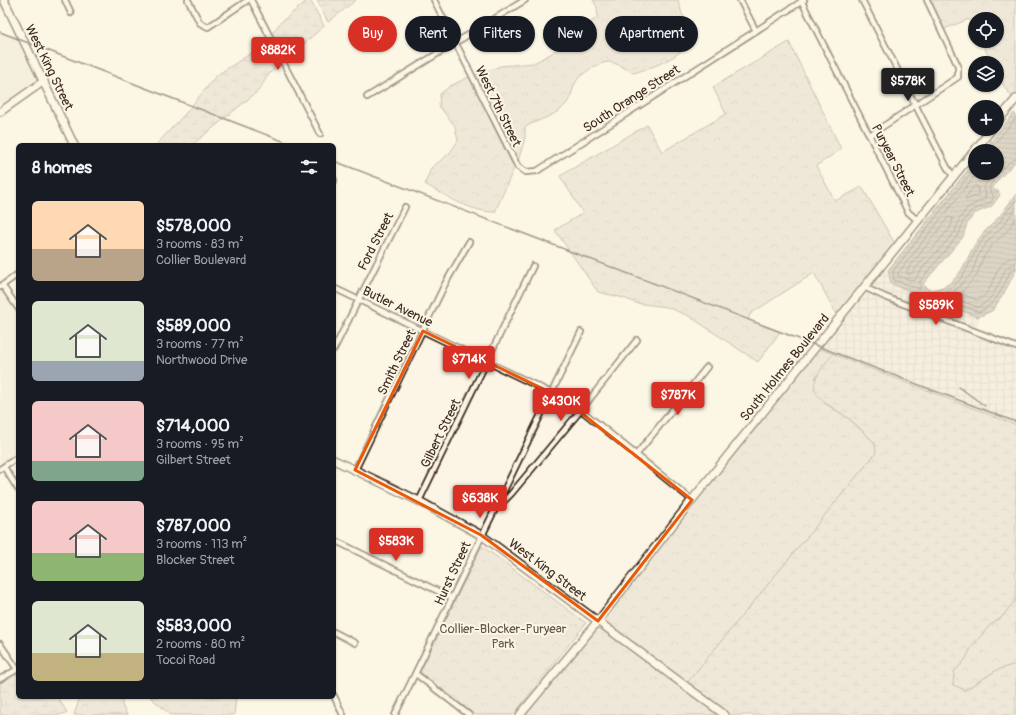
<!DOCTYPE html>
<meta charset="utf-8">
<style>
:root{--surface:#171b24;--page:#242831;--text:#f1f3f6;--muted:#9ea1a6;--accent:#d93025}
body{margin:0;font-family:Pangolin,sans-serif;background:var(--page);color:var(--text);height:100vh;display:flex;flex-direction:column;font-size:15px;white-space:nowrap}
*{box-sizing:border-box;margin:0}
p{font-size:13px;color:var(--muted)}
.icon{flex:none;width:22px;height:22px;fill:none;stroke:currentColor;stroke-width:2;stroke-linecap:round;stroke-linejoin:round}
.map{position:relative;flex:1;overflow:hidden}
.sheet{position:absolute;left:16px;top:143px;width:320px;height:556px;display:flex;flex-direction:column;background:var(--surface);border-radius:6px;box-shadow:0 1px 3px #0004}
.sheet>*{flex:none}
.top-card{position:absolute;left:348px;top:16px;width:380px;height:36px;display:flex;gap:8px}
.controls{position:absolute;left:968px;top:12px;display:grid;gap:8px}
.controls a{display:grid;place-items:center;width:36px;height:36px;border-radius:50%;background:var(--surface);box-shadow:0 1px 3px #0004;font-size:20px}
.price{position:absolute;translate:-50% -34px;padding:0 9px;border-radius:4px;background:var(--accent);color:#fff;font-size:13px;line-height:26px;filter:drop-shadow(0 1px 2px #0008)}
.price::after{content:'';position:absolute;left:50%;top:24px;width:12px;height:9px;margin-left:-6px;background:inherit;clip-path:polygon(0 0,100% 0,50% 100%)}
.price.on{background:#222;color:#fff}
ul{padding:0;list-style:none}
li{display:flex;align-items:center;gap:12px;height:100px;padding:0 16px}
li span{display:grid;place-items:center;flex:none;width:112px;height:80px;border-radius:6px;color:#555}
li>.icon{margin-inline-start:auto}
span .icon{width:48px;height:48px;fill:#fffc;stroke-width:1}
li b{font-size:17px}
h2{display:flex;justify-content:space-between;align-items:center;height:48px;padding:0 16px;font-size:17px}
.pill{padding:0 14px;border-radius:18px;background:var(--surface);box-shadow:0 1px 3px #0004;font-size:14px;line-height:36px}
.pill.on{background:var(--accent);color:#fff}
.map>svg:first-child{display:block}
.built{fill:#eee6d6}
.industrial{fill:url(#industrial-grid)}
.forest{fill:url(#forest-crowns);stroke:#8e8173}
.wetland{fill:url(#wetland-marsh);stroke:#8e8173}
.water{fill:url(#water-rules);stroke:#85796b}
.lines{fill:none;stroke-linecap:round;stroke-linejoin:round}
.shore{stroke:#6d5e51;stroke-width:1}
.minor-casing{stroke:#3b2a1e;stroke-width:8}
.secondary-casing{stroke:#3b2a1e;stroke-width:10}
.primary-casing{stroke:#3b2a1e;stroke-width:10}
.minor{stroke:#fcf5e5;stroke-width:4.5}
.secondary{stroke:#fcf5e5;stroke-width:7}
.primary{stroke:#fcf5e5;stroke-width:7}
.rail{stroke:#3b2a1e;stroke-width:1.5}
.marked{fill:none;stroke:#e8590c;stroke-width:3;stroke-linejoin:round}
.labels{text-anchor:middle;stroke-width:4;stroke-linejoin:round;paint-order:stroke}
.street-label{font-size:13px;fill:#3b2a1e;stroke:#fcf5e5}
.park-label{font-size:13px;fill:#645648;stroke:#fcf5e5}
</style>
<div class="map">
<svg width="1016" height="715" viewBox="0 0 1016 715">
<defs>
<pattern id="industrial-grid" width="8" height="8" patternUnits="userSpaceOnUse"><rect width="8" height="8" fill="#eee6d6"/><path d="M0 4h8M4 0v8" fill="none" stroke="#cdc5b7"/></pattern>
<pattern id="forest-crowns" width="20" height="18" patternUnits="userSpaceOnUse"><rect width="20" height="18" fill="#e0d8c8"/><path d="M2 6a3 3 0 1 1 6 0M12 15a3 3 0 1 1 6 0" fill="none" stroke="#c1baab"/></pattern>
<pattern id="wetland-marsh" width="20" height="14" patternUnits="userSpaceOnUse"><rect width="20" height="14" fill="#e0d8c8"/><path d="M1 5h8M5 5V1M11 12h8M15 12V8" fill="none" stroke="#c1baab"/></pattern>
<pattern id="water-rules" width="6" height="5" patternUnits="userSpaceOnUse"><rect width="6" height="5" fill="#b7ad9e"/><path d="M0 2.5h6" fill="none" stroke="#968d80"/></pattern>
</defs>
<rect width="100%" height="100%" fill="#fcf5e5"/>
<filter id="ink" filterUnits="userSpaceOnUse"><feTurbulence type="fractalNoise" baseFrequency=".025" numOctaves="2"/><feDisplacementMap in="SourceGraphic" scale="8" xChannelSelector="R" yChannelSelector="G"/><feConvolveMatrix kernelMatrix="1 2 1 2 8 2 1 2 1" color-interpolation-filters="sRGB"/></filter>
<g filter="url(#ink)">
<path class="built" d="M0,32L10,35L17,33L39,78L0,105Z
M0,292H3L18,314V452L0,464Z"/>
<path class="industrial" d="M880,270H888L891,284L980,316L976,329L887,295L868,286Z
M864,290L884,300L1016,350V425L818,348Z"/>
<path class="forest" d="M593,0H678L682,14L693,31C691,35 691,40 688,43C679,58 649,69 633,73C626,69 616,62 608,62C598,63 582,73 577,80C572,87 572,97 567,103C557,116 539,119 525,127V138L518,161L475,75L501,66L534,63L552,53L575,33L598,17L597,7Z
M930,0H1016V95L1013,98C1004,87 997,78 997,63H992L981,41H997V19H975V30L969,19L944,29Z
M789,42L841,149L816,166L835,201L862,187L895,244L837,315L814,273L750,314L748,320L780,332L758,362L689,316L667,307L636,303L624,298L598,292L555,230L583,213L560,176L647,125L662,152L726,114L713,87Z
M469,77L514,168L495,212C471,212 446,196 425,184L431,168L449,154L458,141L455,126L439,106L440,94L450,86Z
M818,348L833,354L815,378L824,403L848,418L875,443L876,453L686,684L602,620L694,502Z
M482,546L586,623L513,715H475L420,672Z
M1016,599V664L997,670L965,690L953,685L954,672L965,660L971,648L989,626L1001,618Z
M598,625L720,715H524Z
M80,697H122V705L127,715H74Z
M150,697H236L234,715H171Z"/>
<path class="wetland" d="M308,0H310L324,26L285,60L272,34L280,23Z
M317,0H356L328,22Z
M268,40L280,64L269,74L258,91L192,145H156L185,114L217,75L261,47Z
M833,354L1016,425V599L1001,618L989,626L971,648L965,660L954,672L953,685L965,690L997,670L1016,664V715H730L686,684L876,453L875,443C866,435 858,425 848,418C813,394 801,392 833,354Z
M18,672V697H57L67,712L60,715H0V683Z"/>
<path class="water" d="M1014,113L1016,115V161L998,180L992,189L998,191L1000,195L992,206L974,214L967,224L963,237L923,284L929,290C963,287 963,259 980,237C984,231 990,227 995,221C1003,213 1009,203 1016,194V270L1004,293L992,311L978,317L891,284L888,270L975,161V173H997V151H983Z"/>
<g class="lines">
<path class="shore" d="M989,151L1016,118
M975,168L893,271L894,280L920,289V281L959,234L963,222L971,211L990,203L994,197L989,189C991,181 1008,160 1016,159
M977,173L898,273V276L914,281L924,266L955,232L959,220L967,208L986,198L984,187L993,173
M975,186L978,187V195L966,200V197Z
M1016,200C1010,207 1005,215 999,223C995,228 988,233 984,238C969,257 965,288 938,294L937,296L979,312C997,304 1003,287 1011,270L1016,268
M1016,208L1003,226L988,241L978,256L972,273L950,296L977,307C994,302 999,281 1007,267L1016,263
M949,217L953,219L950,228L911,274H907V271Z
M1016,218L1007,231L992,245L983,258L977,275L962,292V294L977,300C997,294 992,258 1016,257"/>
<defs>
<path id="minor" d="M65,0L71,13
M188,0L200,23L208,27L248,0
M251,0L320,134
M434,0L518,167L526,172L537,171L804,0
M740,0L756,31
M801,0L908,212L917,220
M862,0L947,167L953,176
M367,97L525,0
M870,135L958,77V66L927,0
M334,181V180
M2,285L18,308
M0,287L18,274
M864,287L885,297L1016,347
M334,288L562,398L581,410L692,500
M334,349L405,207
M636,455L707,367
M4,467L18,489
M0,469L18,457
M355,470L445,284L469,242
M419,501L533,266
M496,509L511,494L581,410L637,340
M334,540L452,598
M334,632L355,643
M0,644L17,669
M416,674L469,715
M0,679L18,669
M334,696L343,715
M395,715L581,332"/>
<path id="secondary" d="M0,112L44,81"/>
<path id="primary" d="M4,0L74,145
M997,122L1016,99
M334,460L419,501L481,535L725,715
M520,715L598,621L692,500L992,129"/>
</defs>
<use href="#minor" class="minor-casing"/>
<use href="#secondary" class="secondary-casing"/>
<use href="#primary" class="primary-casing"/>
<use href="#minor" class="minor"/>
<use href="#secondary" class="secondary"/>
<use href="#primary" class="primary"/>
<path class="rail" d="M0,32L293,145
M334,161L1016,422
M959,387L985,406"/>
</g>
</g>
<path d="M0 0H1016V715H0ZM423,331L562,398L692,500L598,621L481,535L355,470Z" fill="#fcf5e5" fill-opacity=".55" fill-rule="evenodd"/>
<path class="marked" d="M423,331L562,398L692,500L598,621L481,535L355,470Z"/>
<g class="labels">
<g class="street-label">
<text transform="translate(50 67) rotate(64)" y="5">West King Street</text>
<text transform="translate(631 98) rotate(-33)" y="5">South Orange Street</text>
<text transform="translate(499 106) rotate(64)" y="5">West 7th Street</text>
<text transform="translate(894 160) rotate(63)" y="5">Puryear Street</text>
<text transform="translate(375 241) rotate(-63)" y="5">Ford Street</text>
<text transform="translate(398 306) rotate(26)" y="5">Butler Avenue</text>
<text transform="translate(396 362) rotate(-64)" y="5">Smith Street</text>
<text transform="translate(784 367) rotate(-51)" y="5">South Holmes Boulevard</text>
<text transform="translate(440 433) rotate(-64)" y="5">Gilbert Street</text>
<text transform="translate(548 569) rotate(37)" y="5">West King Street</text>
<text transform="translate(452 573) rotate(-65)" y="5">Hurst Street</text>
</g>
<g class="park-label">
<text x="503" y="633">Collier-Blocker-Puryear<tspan x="503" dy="15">Park</tspan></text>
</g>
</g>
</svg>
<div class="controls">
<a><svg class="icon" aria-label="locate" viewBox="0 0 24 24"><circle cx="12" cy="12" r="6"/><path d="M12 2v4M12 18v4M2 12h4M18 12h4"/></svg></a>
<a><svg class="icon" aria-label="layers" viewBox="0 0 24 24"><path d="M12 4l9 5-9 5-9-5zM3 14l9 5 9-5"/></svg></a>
<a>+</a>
<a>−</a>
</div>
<b class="price" style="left:278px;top:71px">$882K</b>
<b class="price on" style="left:908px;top:102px">$578K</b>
<b class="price" style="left:936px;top:326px">$589K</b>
<b class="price" style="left:469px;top:380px">$714K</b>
<b class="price" style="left:678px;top:416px">$787K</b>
<b class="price" style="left:561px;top:422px">$430K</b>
<b class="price" style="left:480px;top:519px">$638K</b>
<b class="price" style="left:396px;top:562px">$583K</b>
<div class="top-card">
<a class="pill on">Buy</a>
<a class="pill">Rent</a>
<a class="pill">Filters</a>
<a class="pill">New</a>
<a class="pill">Apartment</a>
</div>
<section class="sheet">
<h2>8 homes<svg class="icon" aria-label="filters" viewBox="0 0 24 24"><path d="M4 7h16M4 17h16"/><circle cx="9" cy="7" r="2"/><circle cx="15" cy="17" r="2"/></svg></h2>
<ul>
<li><span style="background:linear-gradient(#ffd9b3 60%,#b9a48a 0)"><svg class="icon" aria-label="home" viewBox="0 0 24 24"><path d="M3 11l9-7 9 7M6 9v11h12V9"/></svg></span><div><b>$578,000</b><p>3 rooms · 83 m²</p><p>Collier Boulevard</p></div></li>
<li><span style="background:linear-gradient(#dfe7d0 75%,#9aa5b1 0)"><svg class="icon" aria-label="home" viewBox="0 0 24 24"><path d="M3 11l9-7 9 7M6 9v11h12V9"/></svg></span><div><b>$589,000</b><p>3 rooms · 77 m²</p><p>Northwood Drive</p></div></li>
<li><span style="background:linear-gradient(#f6c9c9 75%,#7fa58c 0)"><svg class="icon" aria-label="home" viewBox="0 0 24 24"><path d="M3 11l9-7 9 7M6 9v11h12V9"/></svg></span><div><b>$714,000</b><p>3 rooms · 95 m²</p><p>Gilbert Street</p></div></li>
<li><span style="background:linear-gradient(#f6c9c9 65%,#8fb573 0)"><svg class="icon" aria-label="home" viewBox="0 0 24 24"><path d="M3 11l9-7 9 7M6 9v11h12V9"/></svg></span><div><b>$787,000</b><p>3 rooms · 113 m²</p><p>Blocker Street</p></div></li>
<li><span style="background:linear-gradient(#dfe7d0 65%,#c2b280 0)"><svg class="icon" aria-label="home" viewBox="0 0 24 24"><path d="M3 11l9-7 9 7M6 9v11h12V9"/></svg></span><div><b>$583,000</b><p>2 rooms · 80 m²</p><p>Tocoi Road</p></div></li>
</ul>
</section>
</div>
